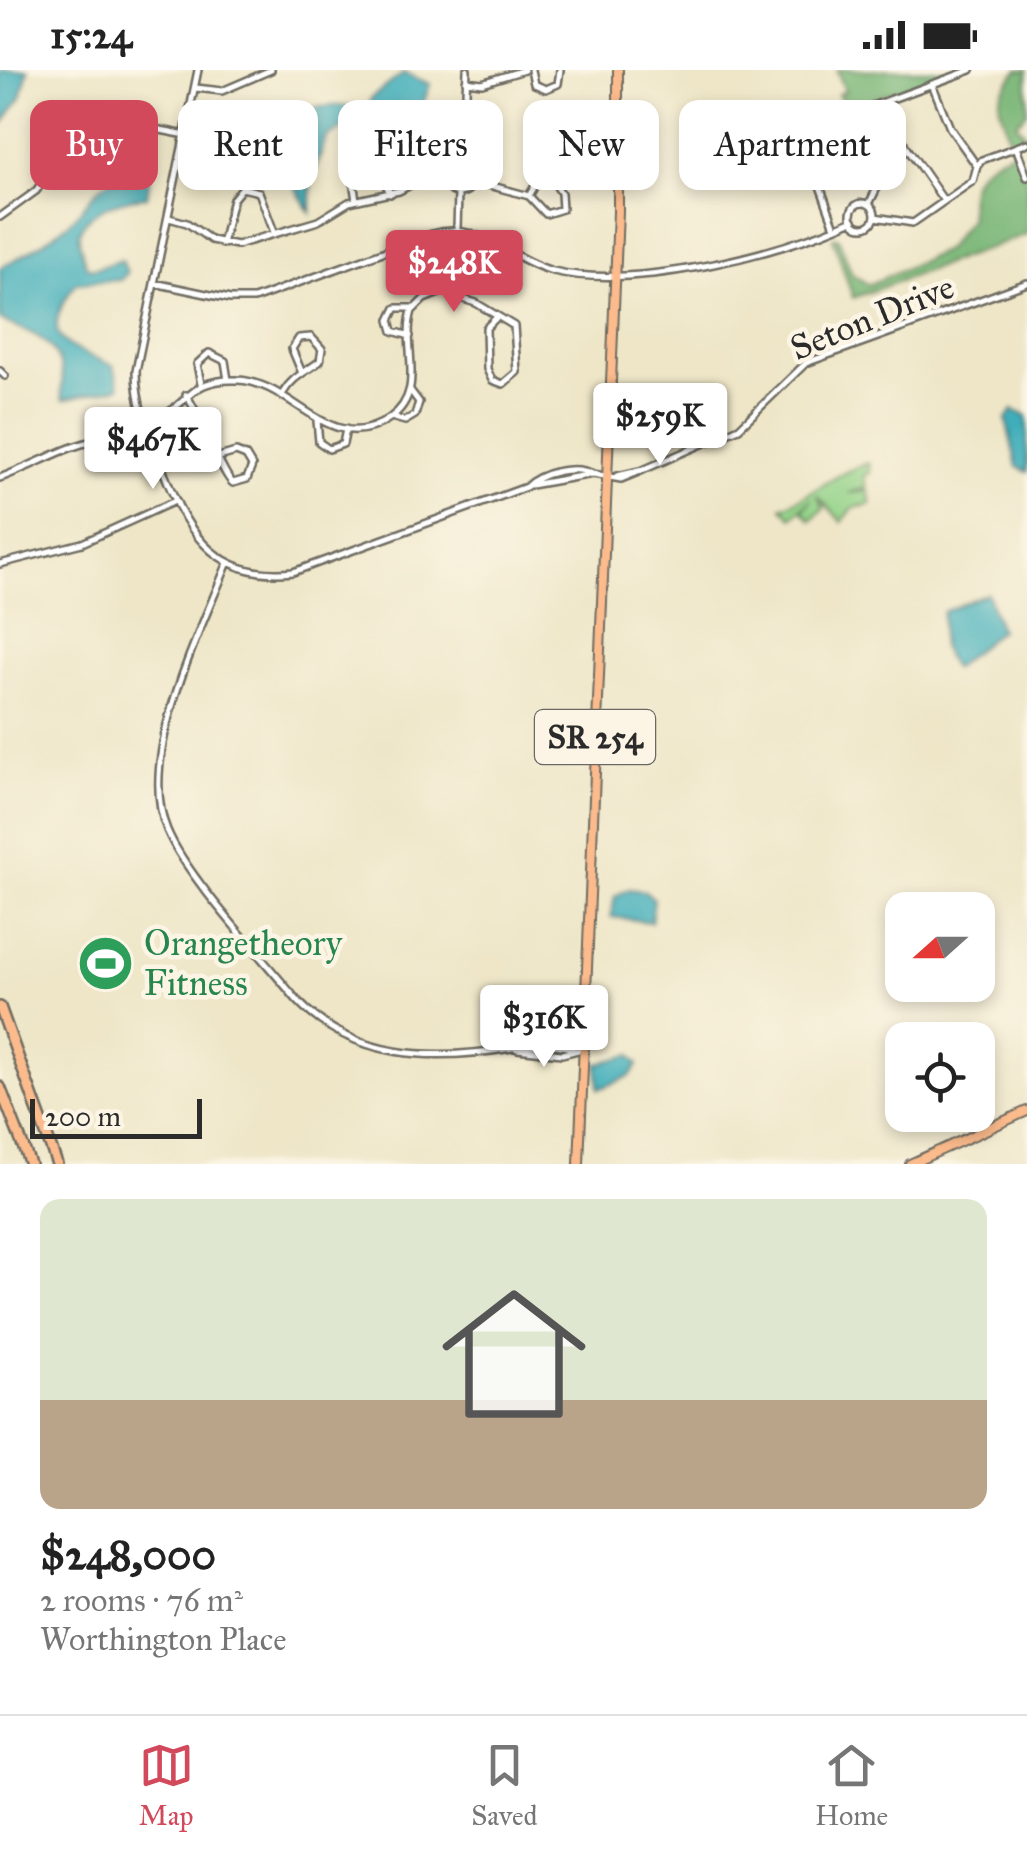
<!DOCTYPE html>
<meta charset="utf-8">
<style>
:root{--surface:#fff;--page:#f6f6f6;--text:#222;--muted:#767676;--line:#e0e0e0;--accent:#d1495b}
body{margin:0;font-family:"IM FELL Great Primer",serif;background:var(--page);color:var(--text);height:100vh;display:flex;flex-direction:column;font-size:38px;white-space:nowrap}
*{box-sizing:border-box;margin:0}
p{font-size:32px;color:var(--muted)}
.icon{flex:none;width:55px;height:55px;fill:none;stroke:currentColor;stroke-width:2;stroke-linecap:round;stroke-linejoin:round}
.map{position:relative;height:1094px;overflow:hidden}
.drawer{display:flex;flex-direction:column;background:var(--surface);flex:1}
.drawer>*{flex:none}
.banner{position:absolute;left:30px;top:30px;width:968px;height:90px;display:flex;gap:20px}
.needle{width:65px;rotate:249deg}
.fabs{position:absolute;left:885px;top:822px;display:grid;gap:20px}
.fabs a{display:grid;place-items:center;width:110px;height:110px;border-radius:20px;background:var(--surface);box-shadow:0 5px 15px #0003;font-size:50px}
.scale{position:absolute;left:30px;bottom:25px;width:172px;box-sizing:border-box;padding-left:10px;border:5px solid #2b2b2b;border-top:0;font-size:28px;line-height:35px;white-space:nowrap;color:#2b2b2b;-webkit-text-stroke:8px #fcf5e5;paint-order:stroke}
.price{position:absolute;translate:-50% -85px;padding:0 22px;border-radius:10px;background:#fff;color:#222;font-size:32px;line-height:65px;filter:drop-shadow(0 2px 5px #0008)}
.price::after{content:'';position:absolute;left:50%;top:60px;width:30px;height:22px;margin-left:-15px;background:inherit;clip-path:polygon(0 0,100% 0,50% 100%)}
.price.current{background:var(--accent);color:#fff}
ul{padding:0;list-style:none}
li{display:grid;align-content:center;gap:20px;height:530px;padding:0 40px}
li+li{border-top:2px solid var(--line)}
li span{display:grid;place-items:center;height:310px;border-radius:20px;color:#555}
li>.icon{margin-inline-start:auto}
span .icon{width:180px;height:180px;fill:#fffc;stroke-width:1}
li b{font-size:42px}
.tag{padding:0 35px;border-radius:20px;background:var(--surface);box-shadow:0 5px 15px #0003;font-size:35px;line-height:90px}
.tag.current{background:var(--accent);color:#fff}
.status{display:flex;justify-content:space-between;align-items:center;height:70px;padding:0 50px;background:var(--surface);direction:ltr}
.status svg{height:28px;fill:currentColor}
.dock{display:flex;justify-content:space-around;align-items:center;height:140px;border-top:2px solid var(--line);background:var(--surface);font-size:28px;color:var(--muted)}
.dock a{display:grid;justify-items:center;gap:5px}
.dock .current{color:var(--accent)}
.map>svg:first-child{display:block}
.green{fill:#94d389;stroke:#607f5a;stroke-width:2.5}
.forest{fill:#77b575;stroke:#517050;stroke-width:2.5}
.water{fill:#3faeba;stroke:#356c72;stroke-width:2.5}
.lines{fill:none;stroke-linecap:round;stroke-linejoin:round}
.street-casing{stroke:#6f6c62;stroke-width:10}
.primary-casing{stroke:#6f6c62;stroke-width:12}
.highway-casing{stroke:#6f6c62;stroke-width:14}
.street{stroke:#fff;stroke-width:5}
.primary{stroke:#fbbb8c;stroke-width:8}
.highway{stroke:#fbbb8c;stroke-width:9}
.labels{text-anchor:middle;stroke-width:9;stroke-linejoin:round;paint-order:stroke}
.shield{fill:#fcf5e5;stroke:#6a6863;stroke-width:2.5}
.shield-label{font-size:32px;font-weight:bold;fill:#2b2b2b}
.street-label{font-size:35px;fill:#2b2b2b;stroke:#fcf5e5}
.leisure-label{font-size:35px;fill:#27864d;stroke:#fcf5e5;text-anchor:start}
</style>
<div class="status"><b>15:24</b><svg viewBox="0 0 49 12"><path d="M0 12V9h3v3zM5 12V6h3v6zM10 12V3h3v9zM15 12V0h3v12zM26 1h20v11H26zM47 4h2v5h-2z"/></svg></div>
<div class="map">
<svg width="1027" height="1094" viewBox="0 0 1027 1094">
<rect width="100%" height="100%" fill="#fcf5e5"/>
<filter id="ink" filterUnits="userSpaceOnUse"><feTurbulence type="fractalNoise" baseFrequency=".01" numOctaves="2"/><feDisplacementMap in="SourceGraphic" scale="20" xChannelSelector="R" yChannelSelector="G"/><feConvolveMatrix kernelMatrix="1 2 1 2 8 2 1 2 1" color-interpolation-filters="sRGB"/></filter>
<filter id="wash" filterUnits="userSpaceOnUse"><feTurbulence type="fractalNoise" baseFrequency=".0048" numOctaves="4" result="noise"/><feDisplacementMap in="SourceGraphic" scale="40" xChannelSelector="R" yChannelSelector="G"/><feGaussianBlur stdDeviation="2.25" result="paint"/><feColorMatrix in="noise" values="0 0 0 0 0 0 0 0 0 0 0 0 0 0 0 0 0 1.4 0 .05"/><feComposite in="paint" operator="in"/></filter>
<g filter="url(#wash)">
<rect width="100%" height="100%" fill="#eee6c7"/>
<path class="green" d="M869,393L870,403L864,405L867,418L849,423L868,421L871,434L853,438L842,452L817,425L824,438L811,450L802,440L812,429L792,447L782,437C814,424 837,402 869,393Z"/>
<path class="forest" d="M837,0H952L847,38L838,24L845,21Z
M1018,0H1027V43L1016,53L1025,64L1010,73C1003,33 987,36 1018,0Z
M1015,80L1027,111V164L853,228L833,168L838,167L852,204L869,215L945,180L970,148C966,106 978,96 1015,80Z"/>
<path class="water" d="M0,0H28L21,27L0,58Z
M404,3L430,14L418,49L431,93L404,62L380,53L370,43L326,68L311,114V143L290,110L289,99C264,77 224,76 201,102L200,79L207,73C258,57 318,24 368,40L371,28Z
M150,102L147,127C126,128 84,139 79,165C78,175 85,187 86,196L93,199L122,190L127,203L121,210L76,213C33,272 69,276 114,296L120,317L63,330C60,321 63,315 62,306C59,269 29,262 0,250V198C23,185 47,172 67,154C97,128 97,100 150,102Z
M1013,340L1027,346V402L1017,397L1006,349Z
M987,523L1000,560L953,599L941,577L943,542Z
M629,819L645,821L654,829L651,852L611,847L615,826Z
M630,985L638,995L630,1006L599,1019L597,994Z"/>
</g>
<g filter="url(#ink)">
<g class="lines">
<defs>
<path id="street" d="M198,0L136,301C136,333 147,360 159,390C184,456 210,511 293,502L526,417C540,403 574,394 593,404L531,415
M531,0L534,14L546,19L558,14L560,0
M466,11L482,13L524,0
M196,18L222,21L271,0
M887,31L905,75L944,131
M844,47L876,120L869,134
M1016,77L1027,107
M463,92L467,0
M444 108a15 15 0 1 1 30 0a15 15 0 1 1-30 0Z
M977,96L982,90L1027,73
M474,111L529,126L546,144L562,139L561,123L554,112L536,114L529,126
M356,130L351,98L364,88L377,92L390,124
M851 145a12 12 0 1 1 24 0a12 12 0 1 1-24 0Z
M0,147L36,121L61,86L75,76L135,55L186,65
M875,147L913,153L973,111L977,96L950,58L932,14
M169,148L187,153L211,170L237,175L318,151L349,132L399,121L425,107L444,106
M835,157L802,67L807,60L971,0
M222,174L233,129L242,118L259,122L274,162
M154,213L230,229H254L432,164C480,150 510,190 553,201C633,220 779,185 853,150
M449,219L454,226L476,233L514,256L517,302L503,314L492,310L487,299L486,258L496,248
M449,219L456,195L458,123
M410,266L393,261L390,250L396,238H413
M0,301L5,306
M201,314L197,294L209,283L225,291L228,310
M283,323C292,307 306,302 320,291L322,279L311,267L299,268L292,279L302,303
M186,325C200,343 223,407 233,413L247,409L252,396L246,386L236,382L219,387
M391,347L405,351L415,345L419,332L410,320
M317,351L319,372L329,379L343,374L346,359
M643,400L739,358L806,293L1027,213
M593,404L621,409L643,400L617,406
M0,408C24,399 47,387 70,378C99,367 130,363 158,349C190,333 190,308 237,310C293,311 331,390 390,348C428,321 401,277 412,241L424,229L449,219
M228,492C200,563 136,687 167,760C187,808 261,886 296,929C352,990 434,991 512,978C533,975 552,972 573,979
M0,494L82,473L175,431
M517,979L562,984L582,979"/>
<path id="primary" d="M579,1094L618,141V0
M910,1094L1027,1041"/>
<path id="highway" d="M0,937L57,1094
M0,1017L30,1094"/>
</defs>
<use href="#street" class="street-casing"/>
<use href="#primary" class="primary-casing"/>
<use href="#highway" class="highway-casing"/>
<use href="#street" class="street"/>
<use href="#primary" class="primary"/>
<use href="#highway" class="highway"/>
</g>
</g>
<defs>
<symbol id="stadium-disc" viewBox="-11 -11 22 22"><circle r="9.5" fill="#2e9e5b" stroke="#fcf5e5"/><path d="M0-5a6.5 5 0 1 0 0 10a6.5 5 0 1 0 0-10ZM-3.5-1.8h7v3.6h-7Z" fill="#fff"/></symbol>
</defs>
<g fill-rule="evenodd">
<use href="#stadium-disc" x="74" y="862" width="63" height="63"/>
</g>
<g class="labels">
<rect class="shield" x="535" y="640" width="120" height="54" rx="8"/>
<g class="shield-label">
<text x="595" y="678">SR 254</text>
</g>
<g class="street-label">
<text transform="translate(872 247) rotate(-22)" y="12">Seton Drive</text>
</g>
<g class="leisure-label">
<text x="144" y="885">Orangetheory<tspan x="144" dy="40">Fitness</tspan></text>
</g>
</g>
</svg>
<div class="fabs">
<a><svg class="needle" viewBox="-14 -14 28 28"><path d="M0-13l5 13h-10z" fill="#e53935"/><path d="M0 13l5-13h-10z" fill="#767676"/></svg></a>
<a><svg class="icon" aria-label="locate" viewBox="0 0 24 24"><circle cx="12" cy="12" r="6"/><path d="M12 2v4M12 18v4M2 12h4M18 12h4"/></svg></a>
</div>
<div class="scale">200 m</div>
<b class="price current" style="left:454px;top:245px">$248K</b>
<b class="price" style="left:660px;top:398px">$259K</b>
<b class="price" style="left:153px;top:422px">$467K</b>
<b class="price" style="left:544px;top:1000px">$316K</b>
<div class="banner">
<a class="tag current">Buy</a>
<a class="tag">Rent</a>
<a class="tag">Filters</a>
<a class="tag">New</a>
<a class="tag">Apartment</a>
</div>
</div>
<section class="drawer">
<ul>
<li><span style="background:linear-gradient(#dfe7d0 65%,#b9a48a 0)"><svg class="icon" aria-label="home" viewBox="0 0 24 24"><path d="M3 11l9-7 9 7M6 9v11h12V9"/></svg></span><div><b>$248,000</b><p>2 rooms · 76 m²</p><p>Worthington Place</p></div></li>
</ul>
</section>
<nav class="dock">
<a class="current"><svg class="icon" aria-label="map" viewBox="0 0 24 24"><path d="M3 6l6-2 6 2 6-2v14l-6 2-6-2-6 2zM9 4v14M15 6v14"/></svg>Map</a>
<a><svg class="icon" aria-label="saved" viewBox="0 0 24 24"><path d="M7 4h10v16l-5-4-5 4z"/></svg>Saved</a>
<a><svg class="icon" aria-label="home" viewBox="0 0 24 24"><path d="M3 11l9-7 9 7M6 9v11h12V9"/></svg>Home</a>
</nav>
